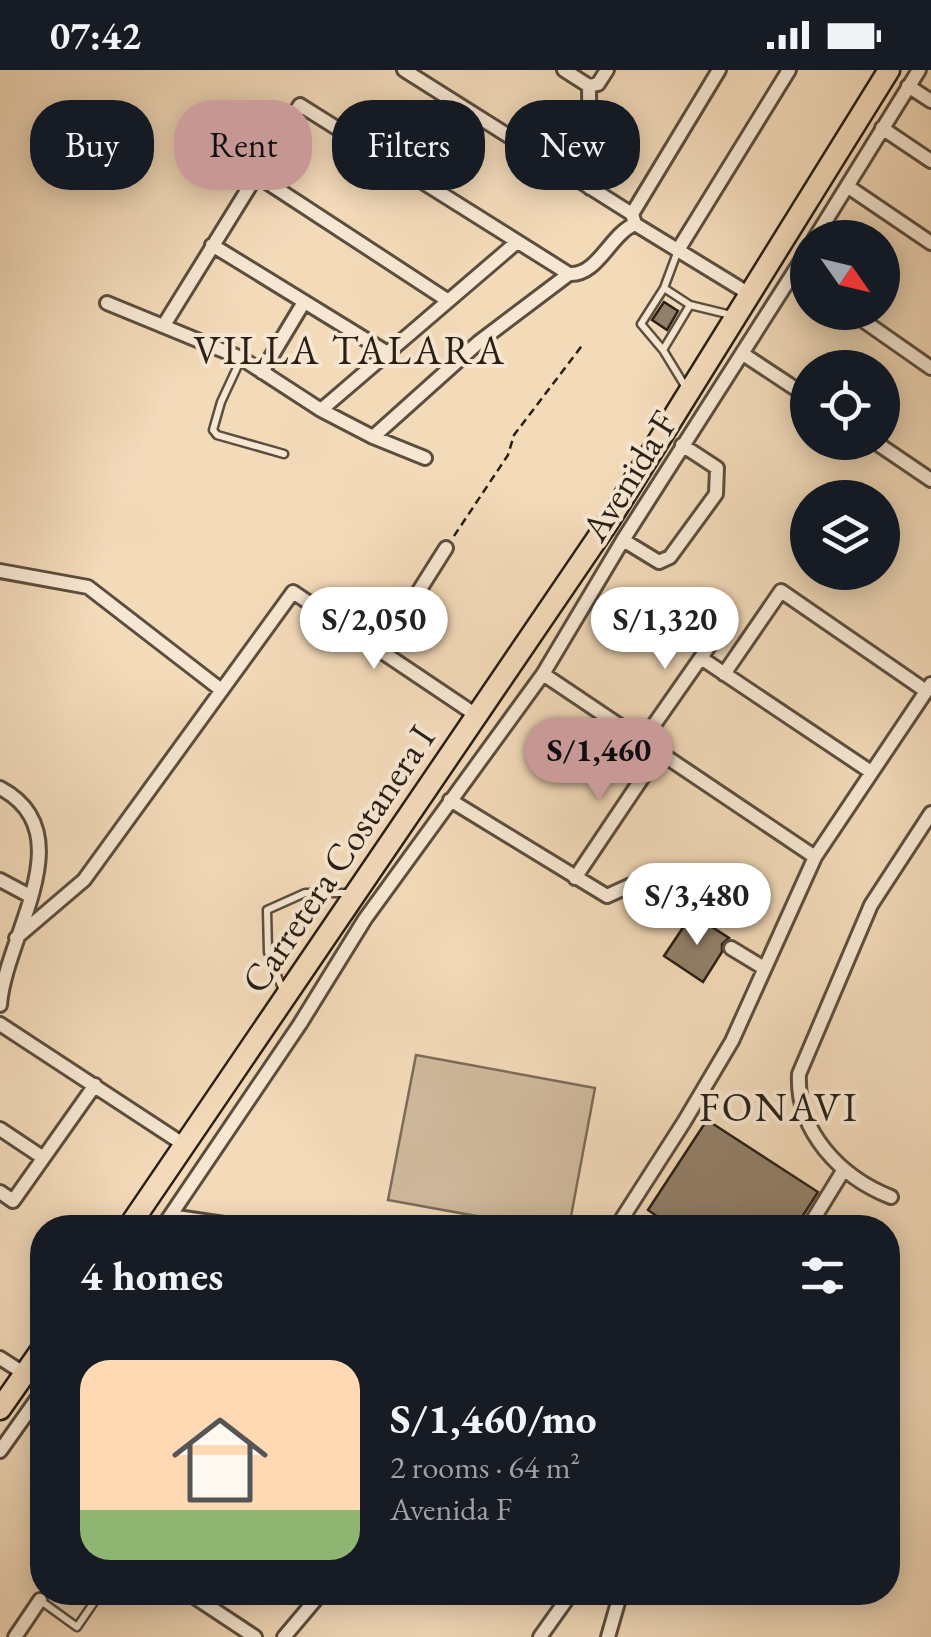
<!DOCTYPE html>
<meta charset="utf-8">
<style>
:root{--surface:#171b24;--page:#20242c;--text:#f1f3f6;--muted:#9ea1a6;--line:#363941;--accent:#c59692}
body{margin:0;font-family:"EB Garamond",serif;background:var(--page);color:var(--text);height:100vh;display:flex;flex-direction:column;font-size:38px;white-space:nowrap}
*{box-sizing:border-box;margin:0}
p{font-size:32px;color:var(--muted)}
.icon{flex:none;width:55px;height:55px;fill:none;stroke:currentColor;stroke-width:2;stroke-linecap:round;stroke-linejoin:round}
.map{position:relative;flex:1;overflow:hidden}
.drawer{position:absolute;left:30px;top:1145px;width:870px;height:390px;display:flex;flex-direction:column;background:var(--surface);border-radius:40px;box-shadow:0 5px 25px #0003}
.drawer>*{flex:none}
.hud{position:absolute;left:30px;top:30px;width:872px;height:90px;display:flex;gap:20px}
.needle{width:65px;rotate:124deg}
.tools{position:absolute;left:790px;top:150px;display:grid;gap:20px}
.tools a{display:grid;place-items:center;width:110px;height:110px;border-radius:50%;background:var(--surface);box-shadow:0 5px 25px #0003;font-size:50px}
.price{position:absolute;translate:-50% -85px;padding:0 22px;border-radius:35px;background:#fff;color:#222;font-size:32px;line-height:65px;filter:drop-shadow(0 2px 5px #0008)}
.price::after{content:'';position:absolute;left:50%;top:60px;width:30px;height:22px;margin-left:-15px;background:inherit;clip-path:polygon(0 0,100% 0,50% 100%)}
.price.current{background:var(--accent);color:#111}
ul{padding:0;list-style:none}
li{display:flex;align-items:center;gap:30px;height:250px;padding:0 50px}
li+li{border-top:2px solid var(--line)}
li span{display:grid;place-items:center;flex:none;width:280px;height:200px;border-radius:30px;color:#555}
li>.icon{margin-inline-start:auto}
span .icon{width:120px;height:120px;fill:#fffc;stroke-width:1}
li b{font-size:42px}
h2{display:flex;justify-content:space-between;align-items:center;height:120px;padding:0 50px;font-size:42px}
.chip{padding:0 35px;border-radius:40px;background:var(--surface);box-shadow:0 5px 25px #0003;font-size:35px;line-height:90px}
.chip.current{background:var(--accent);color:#111}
.status{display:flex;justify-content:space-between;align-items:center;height:70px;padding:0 50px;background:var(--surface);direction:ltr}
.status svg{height:28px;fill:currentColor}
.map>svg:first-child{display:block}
.green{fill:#d0ba9d;stroke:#7c6c59;stroke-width:2.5}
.building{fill:#92806a;stroke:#281f15;stroke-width:2.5}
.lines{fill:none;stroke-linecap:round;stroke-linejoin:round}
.service-casing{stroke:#5b4e3e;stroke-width:11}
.minor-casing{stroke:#5b4e3e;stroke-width:18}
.primary-casing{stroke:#281f15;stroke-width:25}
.path{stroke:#281f15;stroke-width:2.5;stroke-dasharray:8 5;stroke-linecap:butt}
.service{stroke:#f7e7d2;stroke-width:6}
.minor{stroke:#f7e7d2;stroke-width:12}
.primary{stroke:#f3dab9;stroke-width:20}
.labels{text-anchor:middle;stroke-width:8;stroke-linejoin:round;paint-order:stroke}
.street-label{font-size:38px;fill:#281f15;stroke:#f7e7d2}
.neighbourhood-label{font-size:40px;letter-spacing:2.5px;fill:#281f15;stroke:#f7e7d2}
</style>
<div class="status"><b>07:42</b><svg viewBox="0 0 49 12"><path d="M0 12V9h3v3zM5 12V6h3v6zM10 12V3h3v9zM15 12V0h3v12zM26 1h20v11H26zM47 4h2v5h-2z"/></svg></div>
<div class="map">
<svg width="931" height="1567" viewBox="0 0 931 1567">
<rect width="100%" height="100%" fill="#f3dab9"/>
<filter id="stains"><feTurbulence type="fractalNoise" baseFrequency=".002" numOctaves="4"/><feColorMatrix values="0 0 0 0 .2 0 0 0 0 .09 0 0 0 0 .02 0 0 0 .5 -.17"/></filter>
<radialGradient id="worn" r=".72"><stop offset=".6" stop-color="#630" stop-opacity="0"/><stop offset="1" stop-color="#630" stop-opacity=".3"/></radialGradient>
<path class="green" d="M416,985L595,1018L569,1157H537L388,1130Z"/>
<path class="building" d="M664,232L678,241L667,260L652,250Z
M692,844L729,868L722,874V882L703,912L664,886Z
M707,1050L818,1122L795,1158H674L648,1140Z"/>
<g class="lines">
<defs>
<path id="service" d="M677,183L664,218L690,235
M663,280L641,254L664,218
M241,289L221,332L213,360L217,365L284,384
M685,316L663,280L690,235L731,245
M282,918L268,882L267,840L305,823H349
M41,1531L77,1557L101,1522"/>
<path id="minor" d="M404,0L632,144L635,154L751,225
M564,0L589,16
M589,16L590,118
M589,16L598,14L607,0
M908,16L931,31
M882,58L931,91
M256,105L447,230
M847,116L931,173
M632,144L719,0
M815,168L919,0
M212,175L386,282
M678,180L789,0
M794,203L808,213
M107,233L241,288L321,340L373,367L425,388
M851,242L931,298
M164,255L300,35L569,204C598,206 610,164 635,154
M743,284L808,327
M262,302L304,232
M321,340L517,172
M373,367L479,272L569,204
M875,372L931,410
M623,470L659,492L670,487L716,424L717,398L682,375
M0,501L88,517L220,619
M381,581L446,478
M701,588L871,702
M543,604L815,787
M724,604L781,521L926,621
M642,672L723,556
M0,718C85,763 5,866 0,935
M450,730L607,826L640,811L666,827
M575,808L659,683
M0,810L30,826
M16,868L84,810L293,522L479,647
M731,878L764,898
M0,954L186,1076
M0,1059L42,1087
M0,1122L13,1131L95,1015
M891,1127C840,1107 796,1061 799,1004L871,835L931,743
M170,1146L251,1158
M162,1158L300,954L365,849L543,604L623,470L808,180
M616,1158L684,1052L732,971L815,787L931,614
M808,1158L843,1101
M0,1288L25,1304
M0,1381L42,1322
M187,1522L255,1567
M15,1567L40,1530
M284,1567L322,1522
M540,1567L572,1522
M608,1567L621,1522"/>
<path id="primary" d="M128,1158L607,454L889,0
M0,1339L42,1279"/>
</defs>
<use href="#service" class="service-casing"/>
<use href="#minor" class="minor-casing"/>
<use href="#primary" class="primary-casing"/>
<path class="path" d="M454,466L508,385L514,365L584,273"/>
<use href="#service" class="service"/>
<use href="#minor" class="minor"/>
<use href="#primary" class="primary"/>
</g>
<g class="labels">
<g class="street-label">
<text transform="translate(629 406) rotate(-58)" y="13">Avenida F</text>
<text transform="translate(338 789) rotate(-56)" y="13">Carretera Costanera I</text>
</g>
<g class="neighbourhood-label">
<text x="350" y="294">VILLA TALARA</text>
<text x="779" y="1051">FONAVI</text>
</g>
</g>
<rect width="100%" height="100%" filter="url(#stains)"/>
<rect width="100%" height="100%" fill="url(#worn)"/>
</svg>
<div class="tools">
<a><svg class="needle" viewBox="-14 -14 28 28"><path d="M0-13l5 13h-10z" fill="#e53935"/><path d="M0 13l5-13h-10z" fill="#9ea1a6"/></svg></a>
<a><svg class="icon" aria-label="locate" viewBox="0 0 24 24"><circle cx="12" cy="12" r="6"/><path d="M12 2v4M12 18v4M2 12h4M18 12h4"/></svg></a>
<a><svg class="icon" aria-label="layers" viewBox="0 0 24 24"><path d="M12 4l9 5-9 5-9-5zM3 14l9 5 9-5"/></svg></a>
</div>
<b class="price" style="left:374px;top:602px">S/2,050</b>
<b class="price" style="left:665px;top:602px">S/1,320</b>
<b class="price current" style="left:599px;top:733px">S/1,460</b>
<b class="price" style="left:697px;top:878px">S/3,480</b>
<div class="hud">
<a class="chip">Buy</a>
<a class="chip current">Rent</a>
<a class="chip">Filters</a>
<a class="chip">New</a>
</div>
<section class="drawer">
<h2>4 homes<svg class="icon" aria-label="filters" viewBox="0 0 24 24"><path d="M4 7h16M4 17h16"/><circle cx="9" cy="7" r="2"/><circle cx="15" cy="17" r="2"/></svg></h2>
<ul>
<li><span style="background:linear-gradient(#ffd9b3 75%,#8fb573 0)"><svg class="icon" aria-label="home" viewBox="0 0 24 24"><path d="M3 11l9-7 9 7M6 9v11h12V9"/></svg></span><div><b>S/1,460/mo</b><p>2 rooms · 64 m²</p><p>Avenida F</p></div></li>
</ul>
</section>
</div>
